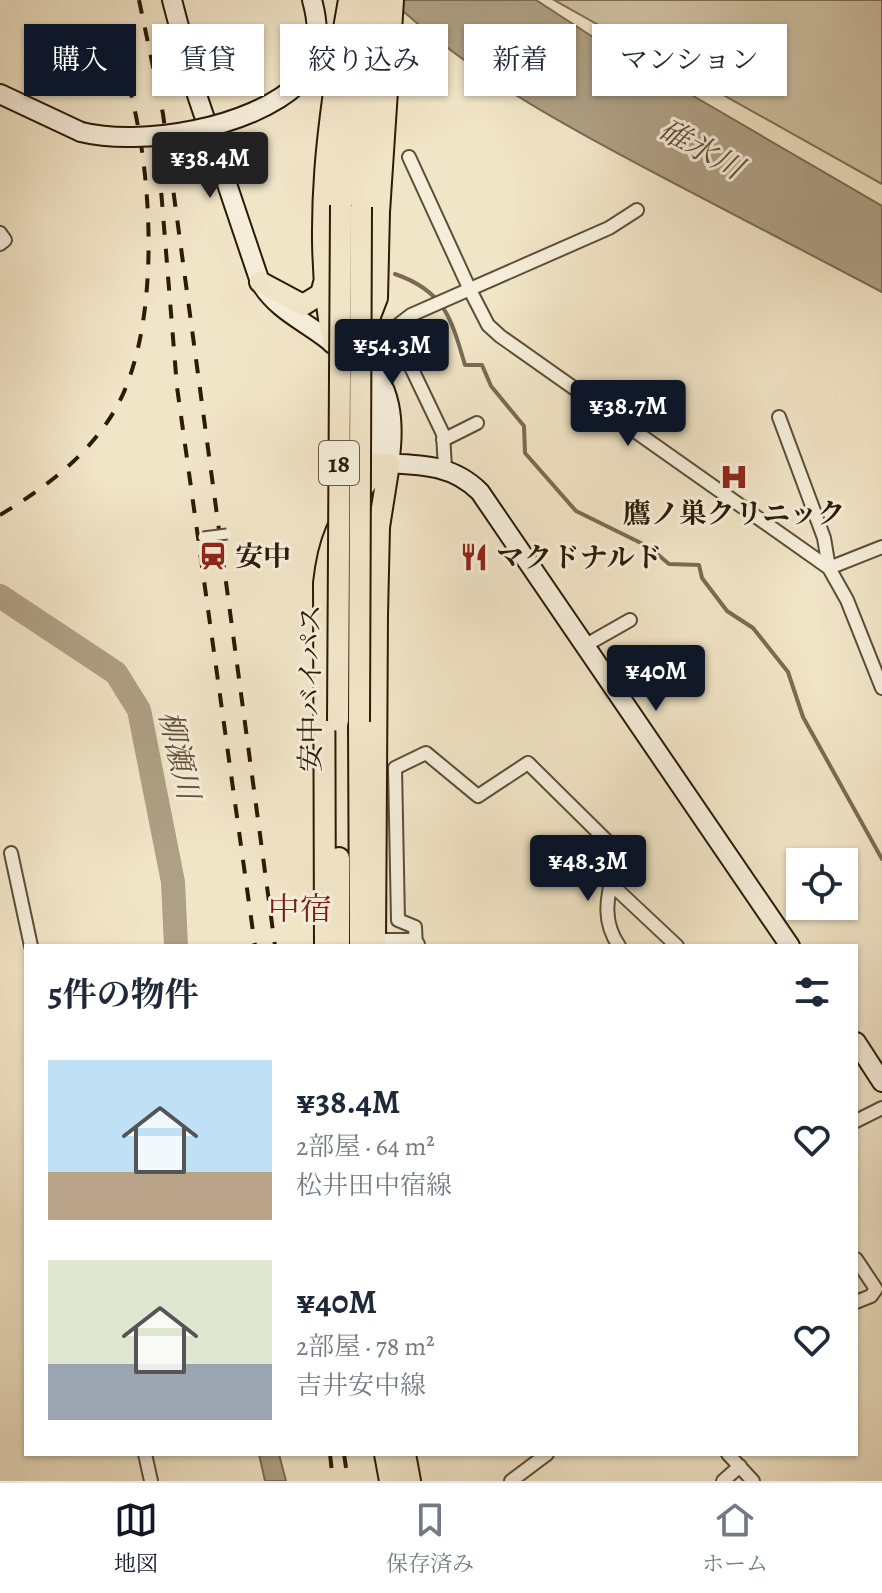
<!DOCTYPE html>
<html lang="ja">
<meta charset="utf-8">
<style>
:root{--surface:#fff;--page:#f6f6f7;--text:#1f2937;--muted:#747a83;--line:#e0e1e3;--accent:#111827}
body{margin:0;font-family:Alegreya,"Noto Serif JP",serif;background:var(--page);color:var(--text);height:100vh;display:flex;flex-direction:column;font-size:30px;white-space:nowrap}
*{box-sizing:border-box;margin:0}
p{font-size:26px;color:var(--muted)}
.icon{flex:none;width:44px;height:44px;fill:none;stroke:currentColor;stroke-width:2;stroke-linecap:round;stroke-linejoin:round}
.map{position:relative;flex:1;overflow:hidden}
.details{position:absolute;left:24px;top:944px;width:834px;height:512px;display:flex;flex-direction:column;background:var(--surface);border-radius:0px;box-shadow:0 2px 6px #0004}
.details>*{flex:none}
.top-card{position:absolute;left:24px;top:24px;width:834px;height:72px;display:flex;gap:16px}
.controls{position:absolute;left:786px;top:848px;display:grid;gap:16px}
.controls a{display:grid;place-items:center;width:72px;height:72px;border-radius:0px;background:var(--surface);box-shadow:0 2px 6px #0004;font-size:40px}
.price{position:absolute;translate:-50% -68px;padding:0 18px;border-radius:8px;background:var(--accent);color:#fff;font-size:26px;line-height:52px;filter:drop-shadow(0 2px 4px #0008)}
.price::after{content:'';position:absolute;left:50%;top:48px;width:24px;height:18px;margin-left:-12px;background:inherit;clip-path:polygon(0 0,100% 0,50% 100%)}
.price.selected{background:#222;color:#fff}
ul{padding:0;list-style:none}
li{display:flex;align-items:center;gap:24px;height:200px;padding:0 24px}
li span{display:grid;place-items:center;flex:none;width:224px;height:160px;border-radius:0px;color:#555}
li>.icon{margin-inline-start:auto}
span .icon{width:96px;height:96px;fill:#fffc;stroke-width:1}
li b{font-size:34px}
h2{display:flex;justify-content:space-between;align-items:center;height:96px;padding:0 24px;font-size:34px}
.chip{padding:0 28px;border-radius:0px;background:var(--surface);box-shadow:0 2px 6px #0004;font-size:28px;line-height:72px}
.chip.selected{background:var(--accent);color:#fff}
.dock{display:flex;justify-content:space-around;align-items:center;height:112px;border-top:2px solid var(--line);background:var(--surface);font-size:22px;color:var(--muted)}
.dock a{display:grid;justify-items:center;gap:4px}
.dock .selected{color:var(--accent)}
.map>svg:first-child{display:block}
.green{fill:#d0c3a6;stroke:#7e6f56;stroke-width:2}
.water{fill:#aea085;stroke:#7a6b52;stroke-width:2}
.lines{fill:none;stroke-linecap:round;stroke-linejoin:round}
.stream{stroke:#7a6b52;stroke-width:4}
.river{stroke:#aea085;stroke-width:24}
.minor-casing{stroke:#5d4e36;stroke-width:16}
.secondary-casing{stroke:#2c1b06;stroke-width:22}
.trunk-casing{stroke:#2c1b06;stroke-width:24}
.minor{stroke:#f6eedb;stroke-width:12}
.secondary{stroke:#f6eedb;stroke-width:18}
.trunk{stroke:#f1e5c7;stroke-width:20}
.rail{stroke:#2c1b06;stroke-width:4;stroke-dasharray:14 14;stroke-linecap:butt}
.pedestrian-bridge-casing{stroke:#5d4e36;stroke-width:13;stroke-linecap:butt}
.secondary-bridge-casing{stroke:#2c1b06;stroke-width:22;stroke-linecap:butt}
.trunk-bridge-casing{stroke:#2c1b06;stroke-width:24;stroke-linecap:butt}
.pedestrian-bridge{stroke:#f6eedb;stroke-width:9}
.secondary-bridge{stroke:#f6eedb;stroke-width:18}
.trunk-bridge{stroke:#f1e5c7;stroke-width:20}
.labels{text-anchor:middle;stroke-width:6;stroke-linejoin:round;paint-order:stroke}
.shield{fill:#f6eedb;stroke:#695a46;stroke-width:2}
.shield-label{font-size:26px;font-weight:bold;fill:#2c1b06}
.poi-label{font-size:28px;font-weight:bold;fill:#2c1b06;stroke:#f6eedb;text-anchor:start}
.street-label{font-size:28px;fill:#2c1b06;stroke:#f6eedb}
.water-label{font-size:30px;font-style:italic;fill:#605039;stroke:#f6eedb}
.quarter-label{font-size:32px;fill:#7a1f14;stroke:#f6eedb}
</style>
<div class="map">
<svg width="882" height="1481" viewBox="0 0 882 1481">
<rect width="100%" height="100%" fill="#f1e5c7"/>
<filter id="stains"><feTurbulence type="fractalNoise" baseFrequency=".0025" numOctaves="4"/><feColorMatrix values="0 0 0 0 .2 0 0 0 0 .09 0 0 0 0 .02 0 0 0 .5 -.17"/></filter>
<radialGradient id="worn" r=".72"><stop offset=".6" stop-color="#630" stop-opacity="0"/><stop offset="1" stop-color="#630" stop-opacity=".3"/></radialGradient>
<path class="green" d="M555,0H882V184L554,0Z"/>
<path class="water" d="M391,0H536L599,41L882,206V292C810,254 738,217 666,179C567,127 473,77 391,0Z
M259,1454H279L286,1481H265Z"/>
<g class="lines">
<path class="stream" d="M395,274C444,291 451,317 465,365H482L491,386L524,426L525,453L576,511L649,547L669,564L699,565L702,578L727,611L753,628L788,672L803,717L882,859"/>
<path class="river" d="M0,596L116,673L139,710L173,882L176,946"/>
<defs>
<path id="minor" d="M409,157L470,290L488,325L500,336L829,568L847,600L882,688
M0,233L5,240L0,244
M779,417L824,538L829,568
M443,440L477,423
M445,468L443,434L399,342L398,325L411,315L609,228L637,210
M829,568L882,547
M586,645L630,620
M11,853L31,946
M612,885L677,946
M375,940H415L418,944
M416,946L415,927L398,920L395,768L426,753L478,796L528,763L617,851C612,886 597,914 619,946
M856,1121L882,1108
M856,1259L876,1289L871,1296L856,1302
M145,1454L151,1481
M728,1454L753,1481
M511,1481L547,1454
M723,1481L740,1466"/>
<path id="secondary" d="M172,0L197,95L260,282C278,313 312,324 338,348
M298,84C318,57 321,32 312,0
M0,94L81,132
M360,357C393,383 395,424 389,464
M359,369L375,405L379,463C418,465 451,463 480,492L790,946
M856,1042L882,1082"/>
<path id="trunk" d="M341,205L362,4
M361,207L379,0
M260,282L303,305L321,294L324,283
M360,342L377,298L379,212L393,0
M333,343C311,231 329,111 349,0
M359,722L360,946
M339,858V946
M325,946L324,583C331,520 349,513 379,463
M375,946L377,615L379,527L389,464
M385,1454L390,1481
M405,1454L410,1481"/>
</defs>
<use href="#minor" class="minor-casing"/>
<use href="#secondary" class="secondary-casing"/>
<use href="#trunk" class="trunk-casing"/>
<use href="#minor" class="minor"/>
<use href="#secondary" class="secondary"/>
<use href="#trunk" class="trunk"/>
<path class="rail" d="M139,0L163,114L275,946
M159,165L177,387L255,946
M0,515C45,488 87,457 115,410C161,329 153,181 131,94
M330,1454L333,1481
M344,1454L348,1481"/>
<defs>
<path id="pedestrian-bridge" d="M203,537L227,534"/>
<path id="secondary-bridge" d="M81,132C141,147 251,128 298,84"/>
<path id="trunk-bridge" d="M338,721L341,205
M359,722L361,207"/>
</defs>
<use href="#pedestrian-bridge" class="pedestrian-bridge-casing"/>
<use href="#secondary-bridge" class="secondary-bridge-casing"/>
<use href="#trunk-bridge" class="trunk-bridge-casing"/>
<use href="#pedestrian-bridge" class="pedestrian-bridge"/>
<use href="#secondary-bridge" class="secondary-bridge"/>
<use href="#trunk-bridge" class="trunk-bridge"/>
</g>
<defs>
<symbol id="hospital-bare" viewBox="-9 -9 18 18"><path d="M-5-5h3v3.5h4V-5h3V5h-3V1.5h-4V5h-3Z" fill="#8f2418" stroke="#f6eedb" stroke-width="2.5" paint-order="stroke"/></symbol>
<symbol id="station-bare" viewBox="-9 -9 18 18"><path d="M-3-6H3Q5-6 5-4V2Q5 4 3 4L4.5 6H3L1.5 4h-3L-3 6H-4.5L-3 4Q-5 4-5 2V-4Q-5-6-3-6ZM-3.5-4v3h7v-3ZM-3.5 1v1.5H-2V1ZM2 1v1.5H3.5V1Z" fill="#8f2418" stroke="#f6eedb" stroke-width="2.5" paint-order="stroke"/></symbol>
<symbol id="restaurant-bare" viewBox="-9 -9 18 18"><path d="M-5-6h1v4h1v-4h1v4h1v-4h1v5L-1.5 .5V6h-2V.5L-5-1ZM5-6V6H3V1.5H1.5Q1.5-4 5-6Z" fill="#8f2418" stroke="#f6eedb" stroke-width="2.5" paint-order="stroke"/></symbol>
</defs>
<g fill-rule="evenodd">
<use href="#hospital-bare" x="714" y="457" width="40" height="40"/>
<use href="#station-bare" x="193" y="536" width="40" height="40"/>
<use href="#restaurant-bare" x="454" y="537" width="40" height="40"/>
</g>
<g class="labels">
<rect class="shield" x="319" y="441" width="40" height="44" rx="6"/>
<g class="shield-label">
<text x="339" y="472">18</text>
</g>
<g class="poi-label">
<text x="734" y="523" text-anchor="middle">鷹ノ巣クリニック</text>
<text x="235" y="566">安中</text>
<text x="496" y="567">マクドナルド</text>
</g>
<g class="street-label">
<text transform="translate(310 688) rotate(-90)" y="10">安中バイパス</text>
</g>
<g class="water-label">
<text transform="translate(701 149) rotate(29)" y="10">碓氷川</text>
<text transform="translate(179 755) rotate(77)" y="10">柳瀬川</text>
</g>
<g class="quarter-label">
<text x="300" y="920">中宿</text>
</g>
</g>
<rect width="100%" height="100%" filter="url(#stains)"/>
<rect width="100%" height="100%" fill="url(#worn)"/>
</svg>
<div class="controls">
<a><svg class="icon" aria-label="locate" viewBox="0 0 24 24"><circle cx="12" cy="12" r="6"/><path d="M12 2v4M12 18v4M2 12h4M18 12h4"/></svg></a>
</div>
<b class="price selected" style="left:210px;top:200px">¥38.4M</b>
<b class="price" style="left:392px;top:387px">¥54.3M</b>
<b class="price" style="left:628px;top:448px">¥38.7M</b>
<b class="price" style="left:656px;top:713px">¥40M</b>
<b class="price" style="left:588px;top:903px">¥48.3M</b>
<div class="top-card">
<a class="chip selected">購入</a>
<a class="chip">賃貸</a>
<a class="chip">絞り込み</a>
<a class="chip">新着</a>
<a class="chip">マンション</a>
</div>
<section class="details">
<h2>5件の物件<svg class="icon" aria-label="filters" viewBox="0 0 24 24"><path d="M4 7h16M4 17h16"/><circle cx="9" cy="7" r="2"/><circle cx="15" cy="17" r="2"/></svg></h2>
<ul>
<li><span style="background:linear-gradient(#bfe0f5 70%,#b9a48a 0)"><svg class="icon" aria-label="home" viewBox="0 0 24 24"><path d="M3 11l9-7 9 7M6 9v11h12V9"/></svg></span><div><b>¥38.4M</b><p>2部屋 · 64 m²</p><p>松井田中宿線</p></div><svg class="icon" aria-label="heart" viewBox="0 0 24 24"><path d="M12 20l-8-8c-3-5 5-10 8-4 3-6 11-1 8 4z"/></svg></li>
<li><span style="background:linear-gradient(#dfe7d0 65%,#9aa5b1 0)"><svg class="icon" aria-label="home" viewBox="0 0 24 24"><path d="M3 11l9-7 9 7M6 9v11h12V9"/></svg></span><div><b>¥40M</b><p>2部屋 · 78 m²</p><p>吉井安中線</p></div><svg class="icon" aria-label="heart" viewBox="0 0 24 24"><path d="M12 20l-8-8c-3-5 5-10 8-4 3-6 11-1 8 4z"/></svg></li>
</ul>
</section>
</div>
<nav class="dock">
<a class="selected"><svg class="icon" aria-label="map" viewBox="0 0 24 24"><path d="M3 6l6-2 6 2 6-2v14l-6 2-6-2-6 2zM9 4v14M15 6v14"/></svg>地図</a>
<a><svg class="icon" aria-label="saved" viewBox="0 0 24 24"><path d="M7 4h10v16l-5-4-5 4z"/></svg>保存済み</a>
<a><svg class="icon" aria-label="home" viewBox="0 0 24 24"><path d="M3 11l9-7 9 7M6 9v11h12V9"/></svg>ホーム</a>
</nav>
